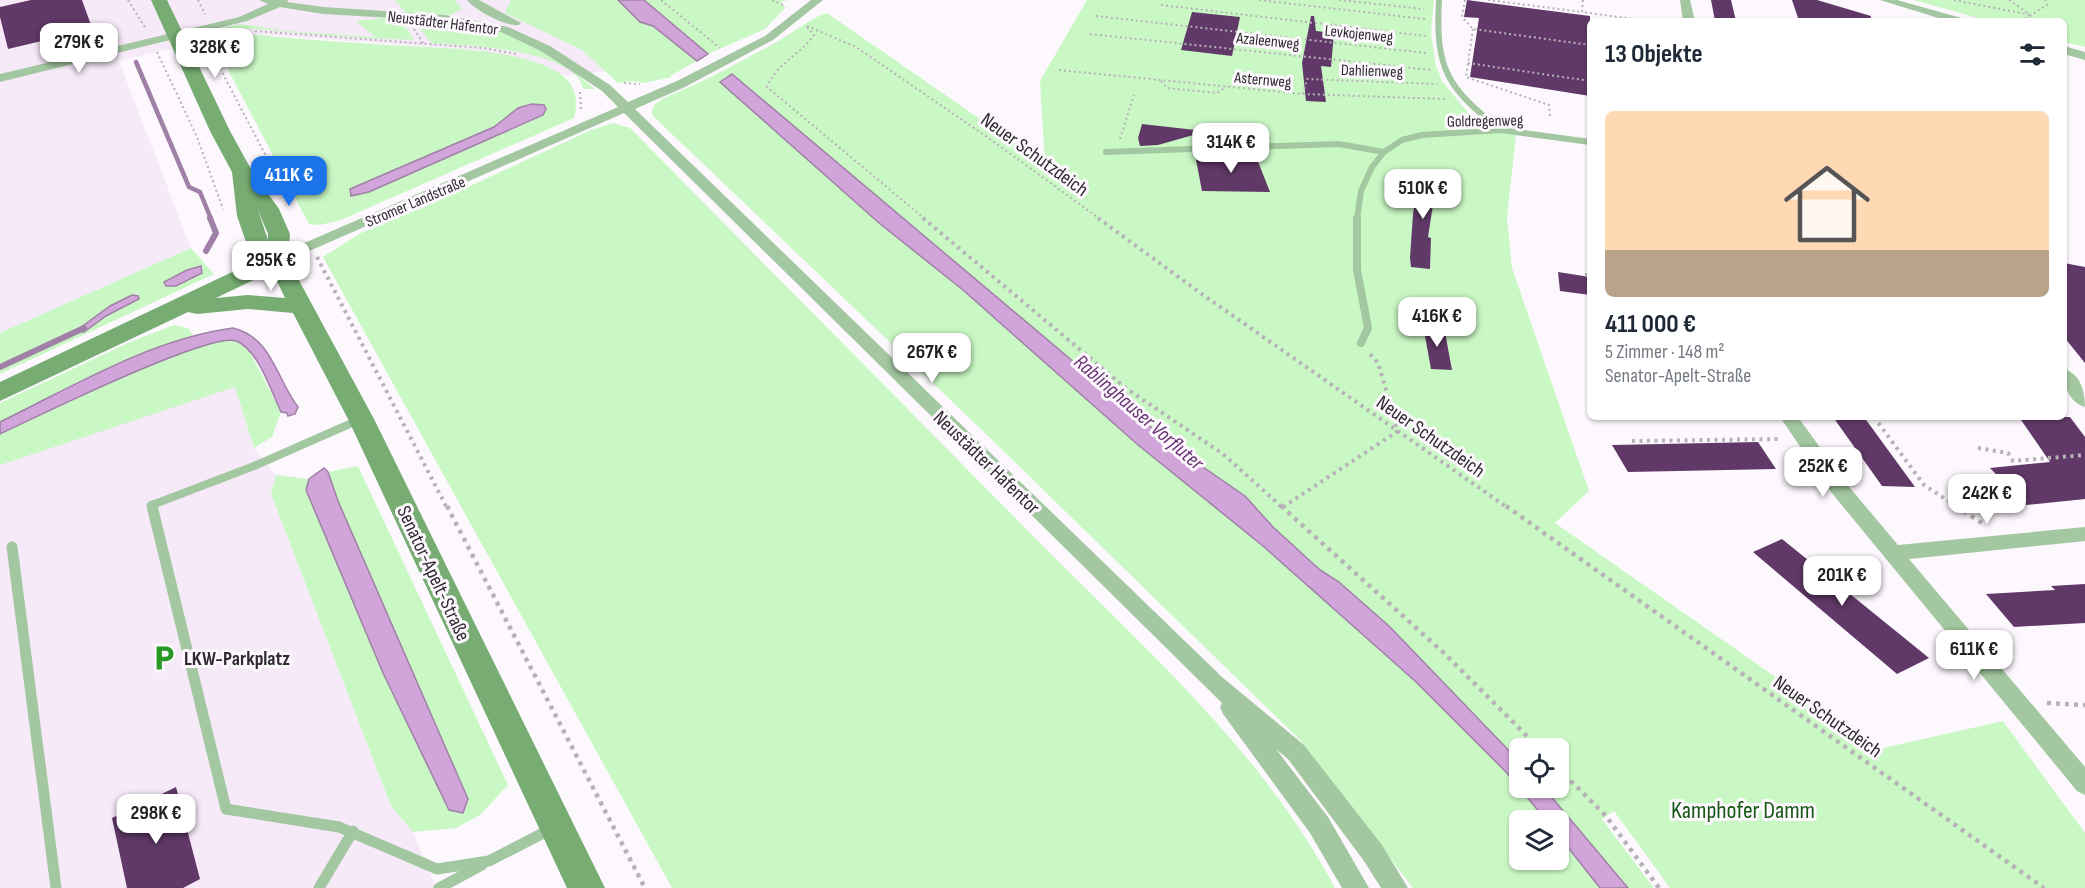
<!DOCTYPE html>
<html lang="de">
<meta charset="utf-8">
<style>
:root{--surface:#fff;--page:#f6f6f7;--text:#1f2937;--muted:#747a83;--line:#e0e1e3;--accent:#1a73e8}
body{margin:0;font-family:"Sofia Sans Condensed",sans-serif;background:var(--page);color:var(--text);height:100vh;display:flex;flex-direction:column;font-size:22px;white-space:nowrap}
*{box-sizing:border-box;margin:0}
p{font-size:20px;color:var(--muted)}
.icon{flex:none;width:33px;height:33px;fill:none;stroke:currentColor;stroke-width:2;stroke-linecap:round;stroke-linejoin:round}
.map{position:relative;flex:1;overflow:hidden}
.panel{position:absolute;left:1587px;top:18px;width:480px;height:402px;display:flex;flex-direction:column;background:var(--surface);border-radius:9px;box-shadow:0 2px 4px #0004}
.panel>*{flex:none}
.controls{position:absolute;left:1509px;top:738px;display:grid;gap:12px}
.controls a{display:grid;place-items:center;width:60px;height:60px;border-radius:9px;background:var(--surface);box-shadow:0 2px 4px #0004;font-size:30px}
.price{position:absolute;translate:-50% -51px;padding:0 14px;border-radius:12px;background:#fff;color:#222;font-size:20px;line-height:39px;filter:drop-shadow(0 2px 3px #0008)}
.price::after{content:'';position:absolute;left:50%;top:36px;width:18px;height:14px;margin-left:-9px;background:inherit;clip-path:polygon(0 0,100% 0,50% 100%)}
.price.selected{background:var(--accent);color:#fff}
ul{padding:0;list-style:none}
li{display:grid;align-content:center;gap:12px;height:318px;padding:0 18px}
li+li{border-top:2px solid var(--line)}
li span{display:grid;place-items:center;height:186px;border-radius:9px;color:#555}
li>.icon{margin-inline-start:auto}
span .icon{width:108px;height:108px;fill:#fffc;stroke-width:1}
li b{font-size:26px}
h2{display:flex;justify-content:space-between;align-items:center;height:72px;padding:0 18px;font-size:26px}
.map>svg:first-child{display:block}
.built{fill:#f6eaf8}
.green{fill:#caf8c5;fill-rule:evenodd}
.water{fill:#d1a4da;stroke:#a080a6;stroke-width:1.5}
.lines{fill:none;stroke-linecap:round;stroke-linejoin:round}
.stream-far1{stroke:#a080a6;stroke-width:4.5}
.stream{stroke:#a080a6;stroke-width:6}
.building{fill:#613968}
.path-far2{stroke:#b6b2b7;stroke-width:2;stroke-dasharray:2 3;stroke-linecap:butt}
.path-far1{stroke:#b6b2b7;stroke-width:4;stroke-dasharray:3 4.5;stroke-linecap:butt}
.path{stroke:#b6b2b7;stroke-width:4.5;stroke-dasharray:4 5;stroke-linecap:butt}
.lane-far2{stroke:#a3c7a0;stroke-width:6}
.lane-far1{stroke:#a3c7a0;stroke-width:8}
.lane{stroke:#a3c7a0;stroke-width:11}
.street{fill:#a3c7a0;fill-rule:evenodd}
.secondary{fill:#77ad73;fill-rule:evenodd}
.labels{text-anchor:middle;stroke-width:6;stroke-linejoin:round;paint-order:stroke}
.far-street-label{font-size:16px;fill:#2d2b2e;stroke:#fdf8fe}
.street-label{font-size:20px;fill:#2d2b2e;stroke:#fdf8fe}
.poi-label{font-size:20px;font-weight:bold;fill:#2d2b2e;stroke:#fdf8fe;text-anchor:start}
.water-label{font-size:21px;font-style:italic;fill:#683273;stroke:#fdf8fe}
.near-park-label{font-size:24px;fill:#155713;stroke:#fdf8fe}
</style>
<div class="map">
<svg width="2085" height="888" viewBox="0 0 2085 888">
<rect width="100%" height="100%" fill="#fdf8fe"/>
<path class="built" d="M0,0H542L617,70L563,76L531,61L477,50L250,34L224,36L119,61L191,248L0,333Z
M235,386L254,448L276,475L271,494L391,806L413,832L436,888H0V465Z"/>
<path class="green" d="M395,0H455L462,9L451,15L406,13Z
M511,0H618L640,22L653,26L697,61L670,76L672,77L644,83L632,81L618,83L582,50L507,14L505,12Z
M644,0H788L781,2L785,8L765,29L708,54Z
M1087,0H1434L1431,33L1436,66L1442,81L1479,126L1516,134L1507,217L1512,268L1589,491L1555,523L1879,749L2003,721L2085,833V888H1670L1614,811L1602,819L1654,888H1628L1580,830L1562,841L1600,888H1413L1301,741L987,435L652,115C651,106 656,103 664,98C704,82 742,61 780,40C796,31 808,19 827,13L1045,164L1040,81ZM1520,748H1558V788H1520ZM1520,820H1558V860H1520Z
M1913,0H2085V47L2064,42V21H1989Z
M383,18L400,19L414,40C361,38 309,34 256,29C244,28 230,34 219,29L240,24L287,31L375,37L356,21Z
M413,20C440,22 470,21 496,29C534,40 566,65 595,89H583C578,49 462,45 431,43Z
M250,34C295,39 342,42 388,45C435,48 525,47 563,76C577,87 578,103 574,118L341,220L320,225L309,224L213,41L224,36ZM518,108L532,121L369,192L351,196L494,127Z
M613,123L630,128C767,267 904,405 1041,544C1146,649 1265,755 1335,888H672L323,257L361,233L470,186L591,130Z
M191,248L214,274L0,374V333Z
M174,325L188,328L193,335L121,363L0,422V403L130,342Z
M229,339L248,348L281,412L272,437L254,448L235,387L0,465V434L134,372L212,341Z
M358,466L508,785L480,815L456,828L413,832L391,806L271,494L276,475L309,479L306,490L383,673L463,813L468,799L338,501L328,472Z"/>
<path class="water" d="M618,0H644L708,54L697,61L653,26L640,22Z
M732,74L1177,449L1245,496L1273,527L1320,570L1339,582L1389,626L1519,761L1520,788H1544L1628,888H1600L1559,836L1558,820H1546L1507,773L1415,681L1263,546L1137,444L963,290L879,223L720,82Z
M532,104L544,105L546,109L543,115L369,192L351,196L350,189L494,127L518,108Z
M201,266L202,273L176,286H166L164,282L187,270Z
M132,295L138,296L139,299L106,316L84,332L76,331L110,306Z
M233,328C273,338 276,379 298,407L295,414L288,416L287,413L281,412C271,391 258,349 236,341C210,331 34,418 0,434V422C74,386 151,339 233,328Z
M324,468L328,472L338,501L468,799L463,813L449,810L383,673L306,490L309,479Z"/>
<g class="lines">
<path class="stream-far1" d="M136,62L189,187L200,192L211,219"/>
<path class="stream" d="M206,251L216,233L210,218
M0,367L84,328"/>
</g>
<path class="building" d="M31,0H82L91,25L83,27L84,31L8,49L0,17V7Z
M1467,0L1590,16V96L1470,77L1479,18L1464,17Z
M1711,0H1731L1736,21H1715Z
M1792,0H1817L1871,16L1870,21H1799Z
M1192,12L1240,17L1232,56L1181,50Z
M1311,16H1314L1316,31L1334,33L1331,67L1321,66L1326,102L1306,101L1302,63Z
M1142,124L1204,131V132L1158,145L1140,146L1138,138Z
M1255,154L1270,192L1202,191L1196,160L1208,155Z
M1421,169L1438,172L1428,237L1431,238L1430,269L1411,267L1410,258L1413,214Z
M2064,263L2085,267V363L2064,337Z
M1558,272L1590,277V295L1560,291Z
M1423,325L1444,327L1452,370L1431,369Z
M1833,417H1864L1915,487L1882,486Z
M2019,417H2070L2085,437V499L2026,505L1990,468L2050,462Z
M1758,442L1776,469L1628,472L1612,445Z
M1782,539L1850,594L1929,658L1897,674L1753,552Z
M2085,584V623L2014,627L1986,594L2055,590L2051,586Z
M176,787L200,879L183,888H127L112,818Z"/>
<g class="lines">
<path class="path-far2" d="M128,0L146,29
M198,0L205,14
M661,0L720,48
M772,0L785,6
M1259,0L1425,19
M1339,0L1424,9
M1465,0L1462,17L1473,29L1590,45
M1488,0L1582,12
M1583,0L1582,12L1648,21
M1954,0L2031,15
M2009,0L2028,13
M1161,5L1426,36
M1096,16L1426,53
M2006,21H2022L2047,5L2045,0
M807,26L856,47L990,139L1100,219
M807,27L814,35C800,55 776,64 767,87L925,219
M414,29L423,43
M1473,29L1466,77L1549,105L1550,117
M255,31L483,48L517,54
M1090,34L1432,70
M209,41L212,53L289,200
M157,52L197,137L223,209
M1468,63L1590,81
M1059,70L1303,94L1446,99
M1161,81L1167,88L1217,93L1226,87
M624,83L640,84
M580,92L581,110
M1303,94L1307,79L1437,84
M1120,139L1134,95"/>
<path class="path-far1" d="M923,218L1127,389L1223,454L1283,508
M1098,218L1199,292L1508,508
M317,257L447,508
M1585,275H1590
M1874,417L1924,485L1959,508
M1632,441L1781,439
M1978,448L2008,453L2013,461L2085,455
M1283,507L1398,431L1378,363L1369,353"/>
<path class="path" d="M447,506L645,888
M1281,506L1444,653L1539,748
M1506,506L2044,888
M1956,506L1983,524
M2047,703L2085,705
M1558,768L1606,816L1659,888"/>
<path class="lane-far2" d="M1439,0C1435,69 1447,88 1501,130
M1106,152L1339,144L1384,152
M1357,219L1361,191L1372,167L1384,152L1402,140L1422,135L1501,130L1590,142"/>
<path class="lane-far1" d="M1357,218V270L1368,328L1361,343
M153,508L152,505L254,466L361,419"/>
<path class="lane" d="M152,506L226,809L339,827L437,869L489,861L551,829
M12,547L56,888
M319,888L353,831
M439,888L482,865"/>
<path class="street" d="M259,0H288L287,2L323,7L445,15L508,27L550,46L610,85L628,102L677,81L765,36L811,0H823L773,40L685,87L635,109L1222,677L1304,745L1382,845L1408,888H1381L1364,861L1288,759L1276,749L1328,817L1369,888H1342L1310,833L1223,714L1220,707L1222,703L624,113L282,263H272L269,260L272,257L618,107L602,91L541,51L501,32L445,21L323,14L280,7L247,21L0,82V74L239,17L268,4Z
M467,0H479L521,23L519,25C506,27 475,10 467,0Z
M1680,0H1690L1695,21H1683Z
M1880,0H1897L1965,19L1967,21H1948Z
M2064,46L2085,52V60L2064,54Z
M2064,369C2081,374 2085,392 2085,407C2068,402 2064,385 2064,369Z
M1780,417H1798L1845,482L1898,545L2085,527V541L1909,559L2085,767V795L2077,791L1831,492Z"/>
<path class="secondary" d="M151,0H167L230,131L252,171L279,209L290,234L288,260L374,419L605,888H567L348,419L293,313L248,309L197,314L188,312L0,401V382L262,258L246,242L237,216L232,172L210,131ZM258,210L268,234V240ZM272,271L285,298L248,295L216,298Z"/>
</g>
<defs>
<symbol id="parking-bare" viewBox="-9 -9 18 18"><path d="M-3.5-5.5H1a3.5 3.5 0 0 1 0 7H-1V5.5H-3.5ZM-1-3.4V-.6H.8a1.4 1.4 0 0 0 0-2.8Z" fill="#299825" stroke="#fdf8fe" stroke-width="2.5" paint-order="stroke"/></symbol>
</defs>
<g fill-rule="evenodd">
<use href="#parking-bare" x="145" y="639" width="38" height="38"/>
</g>
<g class="labels">
<g class="far-street-label">
<text transform="translate(443 22) rotate(7)" y="6">Neustädter Hafentor</text>
<text transform="translate(1359 33) rotate(6)" y="6">Levkojenweg</text>
<text transform="translate(1268 40) rotate(6)" y="6">Azaleenweg</text>
<text transform="translate(1372 70) rotate(2)" y="6">Dahlienweg</text>
<text transform="translate(1263 79) rotate(5)" y="6">Asternweg</text>
<text transform="translate(1485 120) rotate(-1)" y="6">Goldregenweg</text>
<text transform="translate(415 201) rotate(-23)" y="6">Stromer Landstraße</text>
</g>
<g class="street-label">
<text transform="translate(1035 154) rotate(36)" y="7">Neuer Schutzdeich</text>
<text transform="translate(1431 436) rotate(35)" y="7">Neuer Schutzdeich</text>
<text transform="translate(987 462) rotate(44)" y="7">Neustädter Hafentor</text>
<text transform="translate(434 573) rotate(65)" y="7">Senator-Apelt-Straße</text>
<text transform="translate(1828 716) rotate(35)" y="7">Neuer Schutzdeich</text>
</g>
<g class="poi-label">
<text x="184" y="665">LKW-Parkplatz</text>
</g>
<g class="water-label">
<text transform="translate(1139 412) rotate(41)" y="7">Rablinghauser Vorfluter</text>
</g>
<g class="near-park-label">
<text x="1743" y="818">Kamphofer Damm</text>
</g>
</g>
</svg>
<div class="controls">
<a><svg class="icon" aria-label="locate" viewBox="0 0 24 24"><circle cx="12" cy="12" r="6"/><path d="M12 2v4M12 18v4M2 12h4M18 12h4"/></svg></a>
<a><svg class="icon" aria-label="layers" viewBox="0 0 24 24"><path d="M12 4l9 5-9 5-9-5zM3 14l9 5 9-5"/></svg></a>
</div>
<b class="price" style="left:79px;top:74px">279K €</b>
<b class="price" style="left:215px;top:79px">328K €</b>
<b class="price" style="left:1231px;top:174px">314K €</b>
<b class="price selected" style="left:289px;top:207px">411K €</b>
<b class="price" style="left:1423px;top:220px">510K €</b>
<b class="price" style="left:271px;top:292px">295K €</b>
<b class="price" style="left:1437px;top:348px">416K €</b>
<b class="price" style="left:932px;top:384px">267K €</b>
<b class="price" style="left:1823px;top:498px">252K €</b>
<b class="price" style="left:1987px;top:525px">242K €</b>
<b class="price" style="left:1842px;top:607px">201K €</b>
<b class="price" style="left:1974px;top:681px">611K €</b>
<b class="price" style="left:156px;top:845px">298K €</b>
<section class="panel">
<h2>13 Objekte<svg class="icon" aria-label="filters" viewBox="0 0 24 24"><path d="M4 7h16M4 17h16"/><circle cx="9" cy="7" r="2"/><circle cx="15" cy="17" r="2"/></svg></h2>
<ul>
<li><span style="background:linear-gradient(#ffd9b3 75%,#b9a48a 0)"><svg class="icon" aria-label="home" viewBox="0 0 24 24"><path d="M3 11l9-7 9 7M6 9v11h12V9"/></svg></span><div><b>411 000 €</b><p>5 Zimmer · 148 m²</p><p>Senator-Apelt-Straße</p></div></li>
</ul>
</section>
</div>
